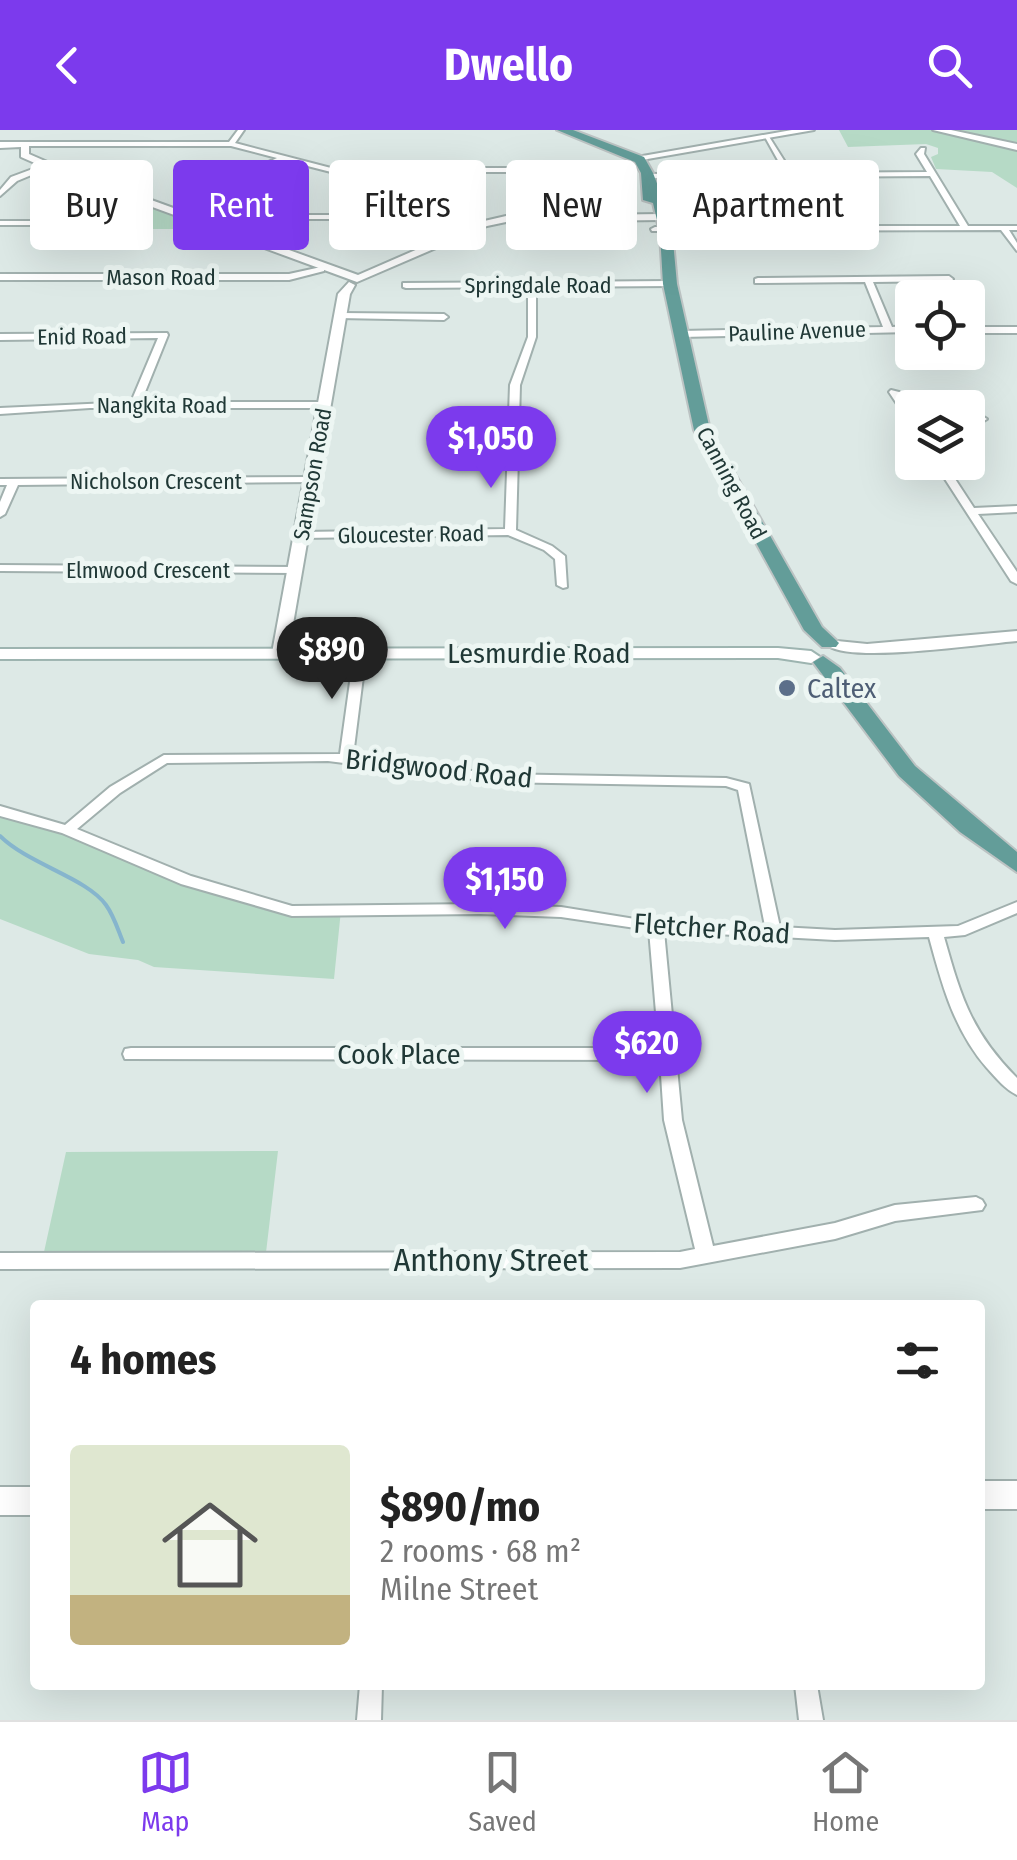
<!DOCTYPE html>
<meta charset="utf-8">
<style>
:root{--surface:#fff;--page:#f6f6f6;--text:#222;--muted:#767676;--line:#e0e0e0;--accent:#7c3aed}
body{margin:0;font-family:"Fira Sans Condensed",sans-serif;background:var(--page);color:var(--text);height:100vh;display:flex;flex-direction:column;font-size:38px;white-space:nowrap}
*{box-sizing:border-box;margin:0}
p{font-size:32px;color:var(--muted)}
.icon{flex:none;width:55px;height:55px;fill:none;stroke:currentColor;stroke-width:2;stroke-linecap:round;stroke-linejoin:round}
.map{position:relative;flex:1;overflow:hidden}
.panel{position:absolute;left:30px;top:1170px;width:955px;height:390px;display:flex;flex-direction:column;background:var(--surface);border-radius:10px;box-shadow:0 10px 40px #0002}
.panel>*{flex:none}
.guide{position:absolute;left:30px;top:30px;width:958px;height:90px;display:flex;gap:20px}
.tools{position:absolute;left:895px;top:150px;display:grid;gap:20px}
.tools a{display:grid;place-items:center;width:90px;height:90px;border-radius:10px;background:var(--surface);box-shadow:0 10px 40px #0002;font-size:50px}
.price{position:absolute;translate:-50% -85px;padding:0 22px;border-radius:35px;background:var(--accent);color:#fff;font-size:32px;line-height:65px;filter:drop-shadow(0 2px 5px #0008)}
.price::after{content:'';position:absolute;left:50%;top:60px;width:30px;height:22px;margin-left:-15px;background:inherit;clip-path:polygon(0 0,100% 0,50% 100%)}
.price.current{background:#222;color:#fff}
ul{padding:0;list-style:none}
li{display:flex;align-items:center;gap:30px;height:250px;padding:0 40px}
li span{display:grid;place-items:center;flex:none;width:280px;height:200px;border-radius:10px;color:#555}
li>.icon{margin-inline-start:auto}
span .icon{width:120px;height:120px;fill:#fffc;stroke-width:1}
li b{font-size:42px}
h2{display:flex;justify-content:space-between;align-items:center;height:120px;padding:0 40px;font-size:42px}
.tag{padding:0 35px;border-radius:10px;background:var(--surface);box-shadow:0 10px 40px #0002;font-size:35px;line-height:90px}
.tag.current{background:var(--accent);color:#fff}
header{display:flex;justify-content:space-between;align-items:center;height:130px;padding:0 40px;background:var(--accent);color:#fff;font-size:45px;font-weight:700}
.dock{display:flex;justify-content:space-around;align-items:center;height:140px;border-top:2px solid var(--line);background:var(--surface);font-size:28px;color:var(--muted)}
.dock a{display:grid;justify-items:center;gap:5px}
.dock .current{color:var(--accent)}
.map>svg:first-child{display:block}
.built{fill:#ccd8d5}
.green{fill:#b6dac6}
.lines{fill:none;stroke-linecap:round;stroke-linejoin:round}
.stream{stroke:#86b5cd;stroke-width:4}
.building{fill:#b3c3bf;stroke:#b0c2be;stroke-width:2.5}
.minor-casing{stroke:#a1b0ae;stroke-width:4}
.tertiary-casing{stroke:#a1b0ae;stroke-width:4}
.secondary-casing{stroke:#9db4b0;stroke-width:4}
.primary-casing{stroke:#bcc3c3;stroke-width:4}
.minor{fill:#fff;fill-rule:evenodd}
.tertiary{fill:#fff;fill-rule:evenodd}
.secondary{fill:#fff;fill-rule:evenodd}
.primary{fill:#639d99;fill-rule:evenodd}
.service-dot{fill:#5c6f8a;stroke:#edf6f3;stroke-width:4}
.labels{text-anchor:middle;stroke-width:10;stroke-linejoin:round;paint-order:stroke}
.far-street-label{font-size:22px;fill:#203836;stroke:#edf6f3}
.street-label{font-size:28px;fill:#203836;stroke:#edf6f3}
.service-label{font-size:28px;fill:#4e5e75;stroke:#edf6f3;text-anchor:start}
.near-street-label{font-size:32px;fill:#203836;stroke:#edf6f3}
</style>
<header><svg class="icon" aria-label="back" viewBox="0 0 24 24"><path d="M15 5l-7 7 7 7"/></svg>Dwello<svg class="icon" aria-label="search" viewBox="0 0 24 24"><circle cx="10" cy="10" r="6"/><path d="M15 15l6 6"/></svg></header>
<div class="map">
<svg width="1017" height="1590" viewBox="0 0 1017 1590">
<rect width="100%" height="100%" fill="#dde9e6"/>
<path class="built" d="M787,46L807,96L674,95L661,48Z"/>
<path class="green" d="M839,0H1017V58L992,42L936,39L931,27L938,24V18L926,14L848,17Z
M123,66L195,93L187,99H146L144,94L82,93L90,80Z
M216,90H300L295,107L264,118L207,97Z
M0,681L67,700L186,750L292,781L341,780L334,849L154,837L138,830L89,824L0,789Z
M278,1021L265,1131H42L66,1022Z"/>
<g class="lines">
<path class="stream" d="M0,706C28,734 87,748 106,775C114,786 118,800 123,812"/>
</g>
<path class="building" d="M769,52L778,76H765L767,80H712L704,53Z"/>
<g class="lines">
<defs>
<path id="minor" d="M238,0H244L235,13L331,38H561L596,46L616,38L620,40L545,72L534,77L525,89L521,87L528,74L589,48L561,42H331L284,30L246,48L243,44L277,28L231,16H26L23,14L26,12H229Z
M768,5L792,43L927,42L916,24L921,18H925L924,24L968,96H1017V100H1009L1017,113V121L1001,100L652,101L651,99L655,97L808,96L787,47L647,48L643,46L647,44L785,43L765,7ZM930,46L960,96H816L795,47Z
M46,34L53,36L17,51L0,66V60L11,47Z
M120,64L127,66L99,77L88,91H140V95H0V91H80L93,73Z
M223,85H462L488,94L484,96L461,89H223L195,95L191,93Z
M321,137H324V141L289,150H0V144H289Z
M949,146L953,149L952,151L873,152L892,197L912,196V202L681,207L677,204L681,201L883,197L865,152L755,153V149L758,148Z
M670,151L674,154L673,156L536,157V207L520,255L516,400L552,416L565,426L567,457L563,458L557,455L555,429L544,420L508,405L302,408L297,405L302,402L505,399L510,255L528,207V157L406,158L403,157V153Z
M341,183L444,184L448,187L444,190L338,188L337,186Z
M968,197H1017V203H968Z
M167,203L168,205L141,272H324L329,275L324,278H90L0,284V278L131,272L158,208L0,210V204Z
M891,260L899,262L912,283V293L909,292L889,262Z
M968,287L982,286L987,289L982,292L968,293Z
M934,332H944L974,378L1017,376V382L978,384L1017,442V454L1011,451Z
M312,347L317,350L316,352L18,355L5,384L0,387V372L7,355H0V349Z
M0,435L296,437L302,440L296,443L0,441Z
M360,519L366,523L353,626L496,644L726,648L749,654L780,797L835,800L958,796L1017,772V783L965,805L944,807C961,867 971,902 1017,948V965C1005,959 996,948 987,938C954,900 942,855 929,807L835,810L780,807L774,809L768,807L664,801L682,990L713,1116L835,1093L895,1075L976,1067L982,1070L985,1075L982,1080L895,1091L835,1109L680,1138L0,1139V1123L680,1122L695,1119L664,990L660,930L125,929L123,924L125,919L131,918H659L649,800L561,787L480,784L292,786L181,754L62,703L0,686V676L65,695L110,657L164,625L340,624L354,523ZM328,631L496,652L726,656L738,660L765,796L635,789L561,777L480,774L292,776L191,746L77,699L120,663L167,633Z
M360,1555H382L381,1590H357Z
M795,1555H817L823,1590H799Z"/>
<path id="tertiary" d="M792,0H814L636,31L631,28Z
M933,0H951L1017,14V20Z
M0,12H29V24L52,34L358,145L480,92L506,86L662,84L667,87L662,90L506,92L487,96L357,152L46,38L21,27V17L0,18Z
M349,152L355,155L350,164L288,523L280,528L272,523L338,164Z
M1017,501V511C981,514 853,533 829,516L837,511L867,514Z
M980,1351H1017V1379H980Z
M0,1357H35V1385H0Z"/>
<path id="secondary" d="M778,518L811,521L820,527L811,533L778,528L0,529V519Z"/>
<path id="primary" d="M557,0H573L644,27L653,43L671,90L677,154L710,300L822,497L839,513L836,517H822L804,500L694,300L663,154L660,103L653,73L643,70L641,43L635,32Z
M823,526L840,538L915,636L1017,722V742L960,702L899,646L813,532Z"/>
</defs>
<use href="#minor" class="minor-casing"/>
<use href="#tertiary" class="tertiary-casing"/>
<use href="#secondary" class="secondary-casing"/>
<use href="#primary" class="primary-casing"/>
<use href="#minor" class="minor"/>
<use href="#tertiary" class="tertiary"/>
<use href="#secondary" class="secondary"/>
<use href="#primary" class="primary"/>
</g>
<circle class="service-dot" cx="787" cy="558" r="10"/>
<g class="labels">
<g class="far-street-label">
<text x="161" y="155">Mason Road</text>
<text x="538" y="163">Springdale Road</text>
<text transform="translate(797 201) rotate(-2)" y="8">Pauline Avenue</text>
<text transform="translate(82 206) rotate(-1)" y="8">Enid Road</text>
<text x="162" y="283">Nangkita Road</text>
<text transform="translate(312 344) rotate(-80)" y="8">Sampson Road</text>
<text x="156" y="359">Nicholson Crescent</text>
<text transform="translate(732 353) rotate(62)" y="8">Canning Road</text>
<text transform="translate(411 404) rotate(-1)" y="8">Gloucester Road</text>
<text x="148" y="448">Elmwood Crescent</text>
</g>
<g class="street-label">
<text x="539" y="533">Lesmurdie Road</text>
<text transform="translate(439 638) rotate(6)" y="10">Bridgwood Road</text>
<text transform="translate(712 798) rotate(4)" y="10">Fletcher Road</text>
<text x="399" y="934">Cook Place</text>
</g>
<g class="service-label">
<text x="807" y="568">Caltex</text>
</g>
<g class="near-street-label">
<text x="491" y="1141">Anthony Street</text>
</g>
</g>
</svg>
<div class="tools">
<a><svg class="icon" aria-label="locate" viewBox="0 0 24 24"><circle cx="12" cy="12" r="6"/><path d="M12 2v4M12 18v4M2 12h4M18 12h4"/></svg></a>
<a><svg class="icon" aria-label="layers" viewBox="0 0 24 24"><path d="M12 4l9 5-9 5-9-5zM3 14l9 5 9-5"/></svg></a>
</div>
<b class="price" style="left:491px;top:361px">$1,050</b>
<b class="price current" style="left:332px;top:572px">$890</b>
<b class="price" style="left:505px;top:802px">$1,150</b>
<b class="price" style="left:647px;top:966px">$620</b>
<div class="guide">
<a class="tag">Buy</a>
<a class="tag current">Rent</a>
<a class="tag">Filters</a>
<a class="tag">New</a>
<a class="tag">Apartment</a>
</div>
<section class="panel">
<h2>4 homes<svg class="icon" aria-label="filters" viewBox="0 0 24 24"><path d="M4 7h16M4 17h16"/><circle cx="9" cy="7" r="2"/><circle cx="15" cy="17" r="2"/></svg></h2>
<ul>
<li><span style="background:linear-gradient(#dfe7d0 75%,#c2b280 0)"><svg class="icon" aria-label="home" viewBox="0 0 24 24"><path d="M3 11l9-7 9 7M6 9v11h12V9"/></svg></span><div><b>$890/mo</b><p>2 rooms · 68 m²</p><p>Milne Street</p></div></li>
</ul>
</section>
</div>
<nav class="dock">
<a class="current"><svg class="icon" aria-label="map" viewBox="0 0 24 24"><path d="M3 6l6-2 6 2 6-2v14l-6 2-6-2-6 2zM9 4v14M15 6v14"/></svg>Map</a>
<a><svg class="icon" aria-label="saved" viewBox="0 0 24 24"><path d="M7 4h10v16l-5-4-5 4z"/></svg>Saved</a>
<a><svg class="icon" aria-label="home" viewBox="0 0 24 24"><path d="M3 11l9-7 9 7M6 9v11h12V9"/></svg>Home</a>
</nav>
